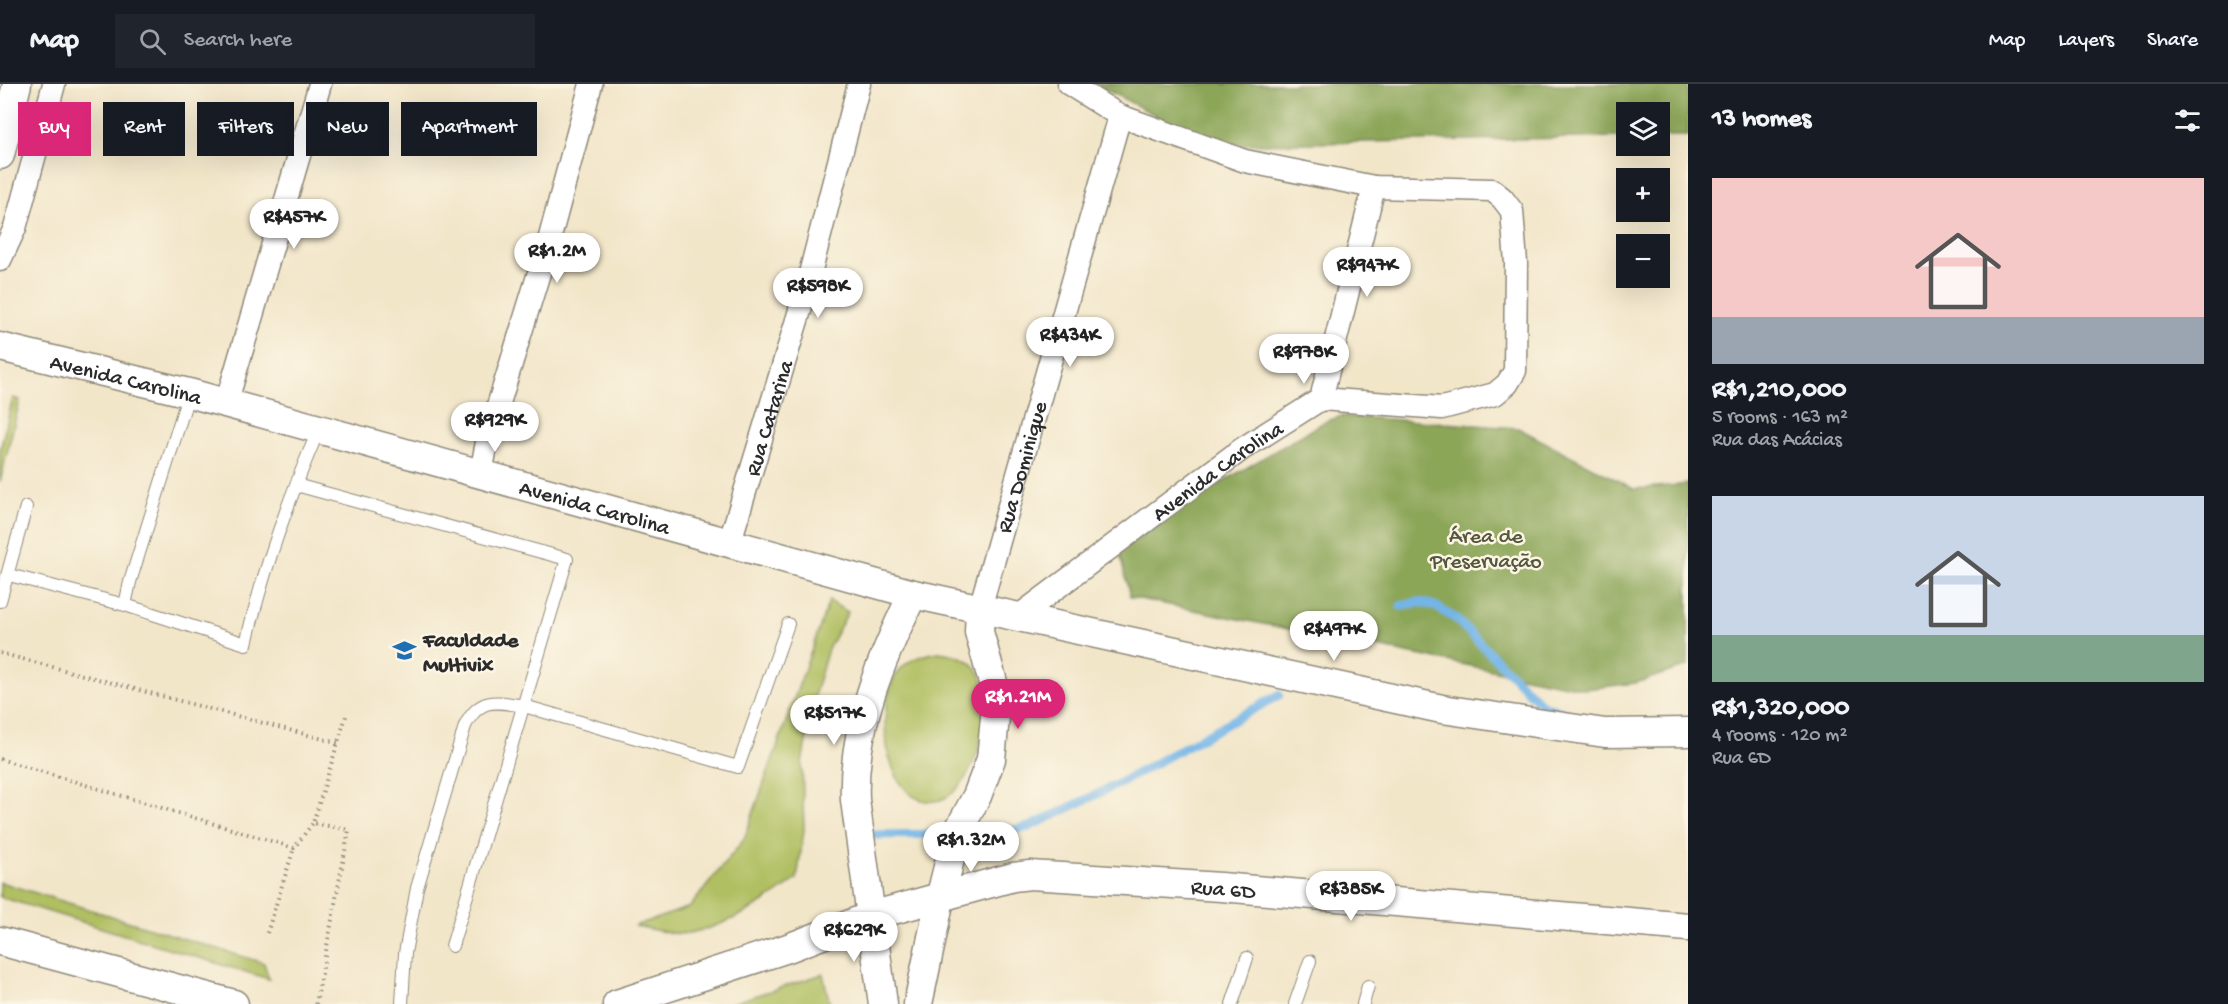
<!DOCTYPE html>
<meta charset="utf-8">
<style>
:root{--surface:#171b24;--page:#20242c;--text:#f1f3f6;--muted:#9ea1a6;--line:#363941;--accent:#db2777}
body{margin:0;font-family:"Gochi Hand",sans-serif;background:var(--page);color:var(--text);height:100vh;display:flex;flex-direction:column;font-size:22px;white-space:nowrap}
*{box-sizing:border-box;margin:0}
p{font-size:20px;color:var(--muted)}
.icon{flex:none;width:33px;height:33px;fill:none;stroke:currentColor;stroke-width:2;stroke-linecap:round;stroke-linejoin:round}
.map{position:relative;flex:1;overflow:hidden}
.sheet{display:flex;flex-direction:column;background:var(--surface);width:540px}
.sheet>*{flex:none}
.hud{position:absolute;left:18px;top:18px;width:570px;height:54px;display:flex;gap:12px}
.fabs{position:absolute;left:1616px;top:18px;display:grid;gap:12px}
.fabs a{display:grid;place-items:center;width:54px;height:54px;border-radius:0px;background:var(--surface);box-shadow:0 6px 24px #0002;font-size:30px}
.price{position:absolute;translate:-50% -51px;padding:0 14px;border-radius:21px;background:#fff;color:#222;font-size:20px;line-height:39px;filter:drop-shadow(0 2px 3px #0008)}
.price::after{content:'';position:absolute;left:50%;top:36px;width:18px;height:14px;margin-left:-9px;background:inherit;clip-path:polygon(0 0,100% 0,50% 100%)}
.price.active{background:var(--accent);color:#fff}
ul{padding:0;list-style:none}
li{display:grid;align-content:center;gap:12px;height:318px;padding:0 24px}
li span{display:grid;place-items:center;height:186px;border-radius:0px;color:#555}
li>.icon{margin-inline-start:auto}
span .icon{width:108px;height:108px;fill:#fffc;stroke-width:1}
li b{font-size:26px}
h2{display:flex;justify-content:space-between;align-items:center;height:72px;padding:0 24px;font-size:26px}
.tag{padding:0 21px;border-radius:0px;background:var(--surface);box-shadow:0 6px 24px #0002;font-size:21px;line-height:54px}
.tag.active{background:var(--accent);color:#fff}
header{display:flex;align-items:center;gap:36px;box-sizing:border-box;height:84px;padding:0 30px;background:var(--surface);border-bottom:2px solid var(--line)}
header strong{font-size:28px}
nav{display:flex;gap:33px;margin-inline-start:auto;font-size:21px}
.search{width:420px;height:54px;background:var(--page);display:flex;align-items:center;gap:15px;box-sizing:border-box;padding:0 21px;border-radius:0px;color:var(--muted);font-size:22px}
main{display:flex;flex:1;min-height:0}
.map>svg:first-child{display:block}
.green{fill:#b0bf62;stroke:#6e7546;stroke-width:1.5}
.forest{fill:#8ca658;stroke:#5c6842;stroke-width:1.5}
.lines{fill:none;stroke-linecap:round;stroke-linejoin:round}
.stream{stroke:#73b5e8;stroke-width:9}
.service-casing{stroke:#8e887a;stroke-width:14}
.minor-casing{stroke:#8e887a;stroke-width:25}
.tertiary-casing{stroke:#8e887a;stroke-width:31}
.path{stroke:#8e887a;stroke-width:4;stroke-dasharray:1.5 4.5;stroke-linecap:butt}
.service{stroke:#fff;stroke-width:12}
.minor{stroke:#fff;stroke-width:22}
.tertiary{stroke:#fff;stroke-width:28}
.labels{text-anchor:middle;stroke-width:5;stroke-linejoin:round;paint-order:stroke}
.street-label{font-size:22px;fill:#2b2b2b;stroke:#fcf5e5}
.park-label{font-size:22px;fill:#53573c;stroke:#fcf5e5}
.poi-label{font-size:22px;font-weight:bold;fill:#2b2b2b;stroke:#fcf5e5;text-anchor:start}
</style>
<header>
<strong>Map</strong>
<div class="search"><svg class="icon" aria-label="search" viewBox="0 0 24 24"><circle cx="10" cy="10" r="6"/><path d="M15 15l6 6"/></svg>Search here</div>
<nav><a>Map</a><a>Layers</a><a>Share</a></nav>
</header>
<main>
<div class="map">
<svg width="1688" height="920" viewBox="0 0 1688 920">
<rect width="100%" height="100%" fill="#fcf5e5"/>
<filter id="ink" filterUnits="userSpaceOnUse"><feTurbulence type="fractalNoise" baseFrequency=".0167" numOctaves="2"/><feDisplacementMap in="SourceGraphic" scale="12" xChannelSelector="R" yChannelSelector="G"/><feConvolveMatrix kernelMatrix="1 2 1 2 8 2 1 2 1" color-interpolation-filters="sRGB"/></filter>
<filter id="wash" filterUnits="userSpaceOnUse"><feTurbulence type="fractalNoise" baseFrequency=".008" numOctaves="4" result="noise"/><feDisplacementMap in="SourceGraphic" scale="24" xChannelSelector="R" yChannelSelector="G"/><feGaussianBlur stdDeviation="1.35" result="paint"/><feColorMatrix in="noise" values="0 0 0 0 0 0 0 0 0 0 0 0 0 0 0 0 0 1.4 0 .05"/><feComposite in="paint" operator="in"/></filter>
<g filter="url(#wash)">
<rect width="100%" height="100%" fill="#f2e6c9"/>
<path class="green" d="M13,314L20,316L0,398V366Z
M829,517L848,528L828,565L815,609L802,679L804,746L797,795C767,818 727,842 689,849C673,852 650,844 634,842L690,823L744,755Z
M939,568C954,570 971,574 979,588C997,619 975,725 926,717C881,709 875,616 899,587C910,574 924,570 939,568Z
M0,798L264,879L269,895L0,813Z
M823,890L830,920H729Z"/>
<path class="forest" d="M1095,0H1688V52H1659V28H1626V53L1213,61Z
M1342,332L1518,344L1634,405L1688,400V582L1636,599L1585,605L1130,513L1119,467L1192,416L1324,338Z"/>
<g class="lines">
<path class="stream" d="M1401,522L1419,518L1435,522L1456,535L1542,621L1572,632
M1008,747L1029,743L1118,700L1279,611
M873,751L949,750"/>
</g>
</g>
<g filter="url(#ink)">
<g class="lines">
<defs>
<path id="service" d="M189,309L130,498L125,521L246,560C263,486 289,414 319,345
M296,401L567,475L452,862
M9,491L125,521
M0,517L26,423
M402,920L405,869L417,804L465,642C479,613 495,617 524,622L738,683L788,540
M1232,920L1247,874
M1295,920L1310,877
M1363,920L1368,902"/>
<g id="minor">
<path d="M0,176L15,144L54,0"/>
<path d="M1321,315L1374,103"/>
<path d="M226,320L320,0"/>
<path d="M481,389L487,358L550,153L591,0"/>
<path id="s1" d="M730,457L804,213L859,0"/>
<path id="s2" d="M980,524L1120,32"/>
<path id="s3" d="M1019,532L1242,365L1321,315L1442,324L1495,310L1507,300L1515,287L1516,179L1512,127L1502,114L1492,106L1374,103L1245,77L1120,32L1069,0"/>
</g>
<g id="tertiary">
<path d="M0,71L17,0"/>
<path id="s4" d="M0,263L189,309L913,510L1442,625L1605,649L1688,648"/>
<path d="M0,857L234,920"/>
<path id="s5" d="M617,920L788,864L871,832L1013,793L1030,791L1221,803L1688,843"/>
<path d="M883,920L855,716C852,643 881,575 913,510"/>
<path d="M918,920L940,815L956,751L977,712L991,675L997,613L979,548L980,524"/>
</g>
</defs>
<use href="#service" class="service-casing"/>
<use href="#minor" class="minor-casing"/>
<use href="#tertiary" class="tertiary-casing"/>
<path class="path" d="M0,569L338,659
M0,675L294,764L313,739
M267,849L294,764
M316,920L349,746L313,739L347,629"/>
<use href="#service" class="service"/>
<use href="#minor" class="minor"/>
<use href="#tertiary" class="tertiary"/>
</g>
</g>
<defs>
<symbol id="university-bare" viewBox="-9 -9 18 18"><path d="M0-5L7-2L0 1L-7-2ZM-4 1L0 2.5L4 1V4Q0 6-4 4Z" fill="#1f6fb2" stroke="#fcf5e5" stroke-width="2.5" paint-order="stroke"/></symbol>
</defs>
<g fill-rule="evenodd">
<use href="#university-bare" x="388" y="550" width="33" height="33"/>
</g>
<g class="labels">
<g class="street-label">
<text dy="8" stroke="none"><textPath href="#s4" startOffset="130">Avenida Carolina</textPath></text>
<text dy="8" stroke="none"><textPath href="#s1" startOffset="129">Rua Catarina</textPath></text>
<text dy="8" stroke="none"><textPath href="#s2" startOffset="147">Rua Dominique</textPath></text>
<text dy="8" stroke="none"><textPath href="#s3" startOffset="246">Avenida Carolina</textPath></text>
<text dy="8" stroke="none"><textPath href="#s4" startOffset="616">Avenida Carolina</textPath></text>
<text dy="8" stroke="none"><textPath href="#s5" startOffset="627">Rua 6D</textPath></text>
</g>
<g class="park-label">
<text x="1486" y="458">Área de<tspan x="1486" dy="25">Preservação</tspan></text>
</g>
<g class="poi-label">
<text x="423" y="562">Faculdade<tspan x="423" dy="25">Multivix</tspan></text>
</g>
</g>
</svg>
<div class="fabs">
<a><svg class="icon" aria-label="layers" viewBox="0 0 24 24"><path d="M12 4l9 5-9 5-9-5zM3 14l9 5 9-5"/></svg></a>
<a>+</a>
<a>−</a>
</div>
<b class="price" style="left:294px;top:166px">R$457K</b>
<b class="price" style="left:557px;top:200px">R$1.2M</b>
<b class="price" style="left:1367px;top:214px">R$947K</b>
<b class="price" style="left:818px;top:235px">R$598K</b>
<b class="price" style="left:1070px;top:284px">R$434K</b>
<b class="price" style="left:1304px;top:301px">R$978K</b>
<b class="price" style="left:495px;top:369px">R$929K</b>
<b class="price" style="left:1334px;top:578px">R$497K</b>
<b class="price active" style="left:1018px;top:646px">R$1.21M</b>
<b class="price" style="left:834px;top:662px">R$517K</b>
<b class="price" style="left:971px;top:789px">R$1.32M</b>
<b class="price" style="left:1351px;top:838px">R$385K</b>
<b class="price" style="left:854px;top:879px">R$629K</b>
<div class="hud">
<a class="tag active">Buy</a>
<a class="tag">Rent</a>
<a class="tag">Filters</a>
<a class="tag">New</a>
<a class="tag">Apartment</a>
</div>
</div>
<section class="sheet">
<h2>13 homes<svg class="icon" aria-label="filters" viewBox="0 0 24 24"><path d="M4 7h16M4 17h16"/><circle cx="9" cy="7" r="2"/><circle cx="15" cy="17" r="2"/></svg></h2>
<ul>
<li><span style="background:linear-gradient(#f6c9c9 75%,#9aa5b1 0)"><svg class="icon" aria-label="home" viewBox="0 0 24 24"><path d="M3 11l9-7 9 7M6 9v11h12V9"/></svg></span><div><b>R$1,210,000</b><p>5 rooms · 163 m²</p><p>Rua das Acácias</p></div></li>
<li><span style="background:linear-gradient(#c9d6e8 75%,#7fa58c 0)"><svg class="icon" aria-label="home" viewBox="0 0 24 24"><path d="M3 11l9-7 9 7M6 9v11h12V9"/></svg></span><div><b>R$1,320,000</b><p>4 rooms · 120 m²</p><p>Rua 6D</p></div></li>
</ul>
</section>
</main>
